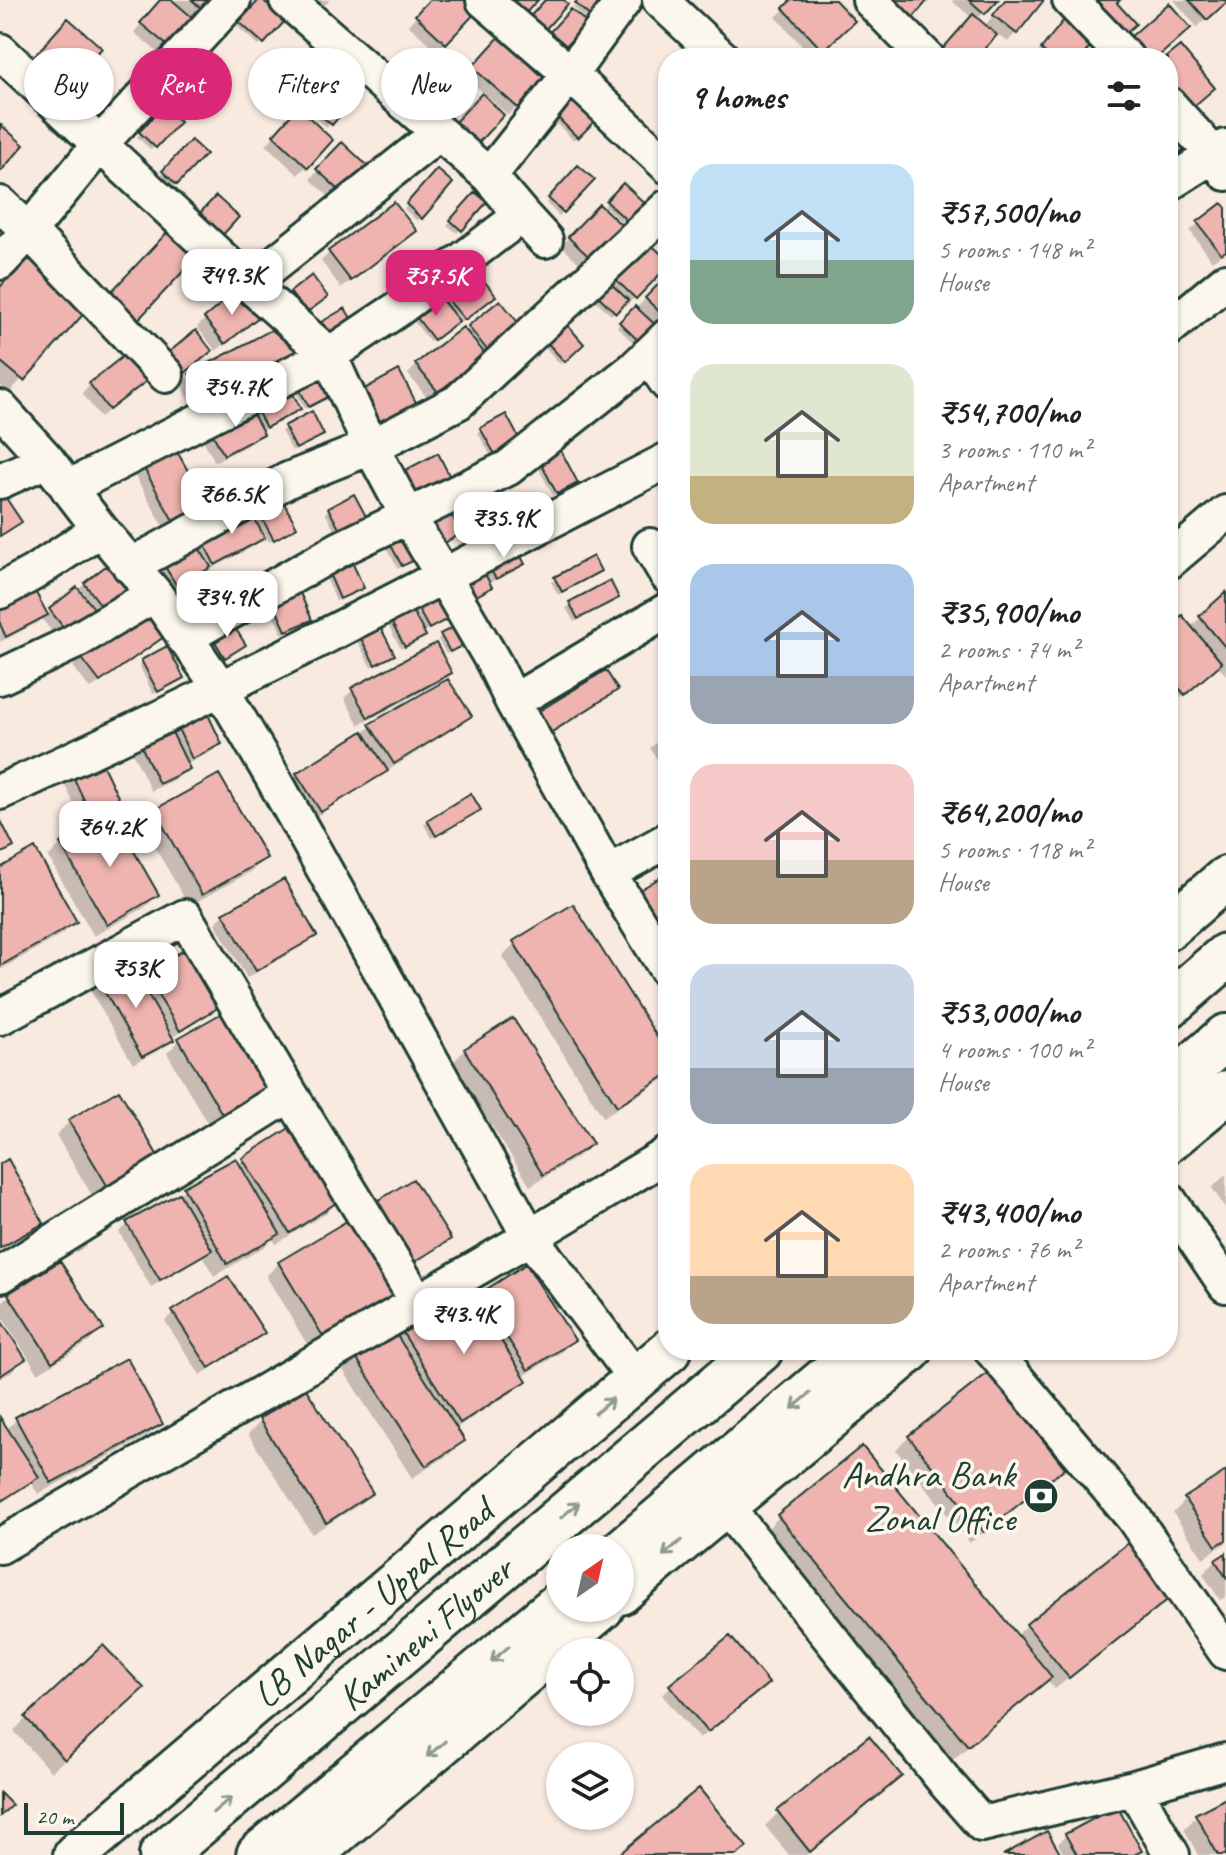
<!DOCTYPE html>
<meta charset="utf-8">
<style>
:root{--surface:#fff;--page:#f6f6f6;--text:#222;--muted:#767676;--accent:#db2777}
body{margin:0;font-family:Caveat,sans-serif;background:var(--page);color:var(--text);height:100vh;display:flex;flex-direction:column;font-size:30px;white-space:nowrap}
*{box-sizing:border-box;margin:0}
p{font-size:26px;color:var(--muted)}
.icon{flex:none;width:44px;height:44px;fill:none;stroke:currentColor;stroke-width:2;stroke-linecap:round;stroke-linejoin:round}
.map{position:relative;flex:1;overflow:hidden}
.details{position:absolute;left:658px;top:48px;width:520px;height:1312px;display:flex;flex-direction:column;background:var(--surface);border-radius:32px;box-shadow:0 2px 6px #0004}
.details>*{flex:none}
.top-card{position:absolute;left:24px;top:48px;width:514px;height:72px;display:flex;gap:16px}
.needle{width:52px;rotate:34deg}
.fabs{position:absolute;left:546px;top:1534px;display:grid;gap:16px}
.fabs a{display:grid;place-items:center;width:88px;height:88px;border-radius:50%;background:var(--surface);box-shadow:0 2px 6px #0004;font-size:40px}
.scale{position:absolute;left:24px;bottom:20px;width:100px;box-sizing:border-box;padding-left:8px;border:4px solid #1f3d34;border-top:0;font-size:22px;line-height:28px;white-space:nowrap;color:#1f3d34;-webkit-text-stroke:6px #fbf7ec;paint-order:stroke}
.price{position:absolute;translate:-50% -68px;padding:0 18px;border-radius:16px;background:#fff;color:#222;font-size:26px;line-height:52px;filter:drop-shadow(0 2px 4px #0008)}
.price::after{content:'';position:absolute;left:50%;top:48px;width:24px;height:18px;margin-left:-12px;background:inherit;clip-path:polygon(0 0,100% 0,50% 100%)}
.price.on{background:var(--accent);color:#fff}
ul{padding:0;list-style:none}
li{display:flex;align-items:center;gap:24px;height:200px;padding:0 32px}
li span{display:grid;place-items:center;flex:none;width:224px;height:160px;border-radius:24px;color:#555}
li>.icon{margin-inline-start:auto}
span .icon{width:96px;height:96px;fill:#fffc;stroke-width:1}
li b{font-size:34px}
h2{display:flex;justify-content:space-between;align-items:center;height:96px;padding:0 32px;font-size:34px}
.tag{padding:0 28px;border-radius:36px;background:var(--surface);box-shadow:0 2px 6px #0004;font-size:28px;line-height:72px}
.tag.on{background:var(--accent);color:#fff}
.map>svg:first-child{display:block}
.shadow{fill:#0003}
.building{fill:#efb4af;stroke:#1f3d34;stroke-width:2}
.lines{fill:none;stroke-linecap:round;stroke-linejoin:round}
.minor-casing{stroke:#1f3d34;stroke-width:40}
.tertiary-casing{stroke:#1f3d34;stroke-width:48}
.trunk-casing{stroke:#1f3d34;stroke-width:50}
.minor{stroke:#fbf7ec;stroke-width:34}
.tertiary{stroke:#fbf7ec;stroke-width:42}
.trunk{stroke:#fbf7ec;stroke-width:44}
.oneway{stroke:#8d9a90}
.labels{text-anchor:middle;stroke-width:7;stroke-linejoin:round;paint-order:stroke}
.poi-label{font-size:38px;fill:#1f3d34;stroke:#fbf7ec;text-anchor:end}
.street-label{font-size:38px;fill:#1f3d34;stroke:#fbf7ec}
</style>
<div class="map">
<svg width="1226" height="1855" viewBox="0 0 1226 1855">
<rect width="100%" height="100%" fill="#f9eae0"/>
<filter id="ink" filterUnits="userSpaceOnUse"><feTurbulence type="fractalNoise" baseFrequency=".0125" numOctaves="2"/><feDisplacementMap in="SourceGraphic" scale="16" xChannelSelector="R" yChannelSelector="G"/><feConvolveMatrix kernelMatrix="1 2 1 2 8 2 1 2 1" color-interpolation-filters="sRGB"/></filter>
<g filter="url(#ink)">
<path class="shadow" d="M162,0H211L194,18L192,16L158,53L134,32Z
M315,0H330L323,7Z
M431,0H467L477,9L437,51L408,25Z
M580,0H606L587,20L573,7Z
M794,0H832L852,21L813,58L776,17Z
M951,0H995L977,20L984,27L1005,0H1042L1008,42L996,33L973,58H936L972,18Z
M1174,0H1226V2L1197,27Z
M261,1L282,21L259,46L237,26Z
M1059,27L1078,58H1034Z
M491,48L517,107L508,115L465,76Z
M668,67V85L659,77Z
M340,88L331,123L327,127L316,118Z
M571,103L591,122L573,140L554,121Z
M163,109L177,122L151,150L137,137Z
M298,110L331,140L298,175L266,145Z
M191,142L203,154L172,187L160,176Z
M342,145L339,206L310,179Z
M579,168L592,180L559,216L546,203Z
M437,172L450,183L417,221L404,209Z
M623,186L630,230L604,206Z
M475,194L484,202L457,233L447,225Z
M393,205L406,240L341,288L321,261L329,253Z
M599,206L591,274L561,246Z
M1226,212V251L1212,261L1190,231L1199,223Z
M646,243L668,263L626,306L623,303L611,315L590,295Z
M473,271L484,304L455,327L453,324L430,342L412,319Z
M668,277V324L641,350L617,327Z
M0,288L84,310L9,393L0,385Z
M292,293L326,297L302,315L288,297Z
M205,319L249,324L216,351L197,327Z
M285,325L195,410L181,384L190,375Z
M469,327L522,330L428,399L408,374L417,365Z
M539,341L582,344L560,364Z
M291,383L330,396L305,409Z
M90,384L137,388L100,417L82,393Z
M247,406L299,409L260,431L262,434L253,442L215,462L200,434Z
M311,414L318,438L292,451L281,431Z
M481,429L520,444L493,460L478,433Z
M537,456L572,486L553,496L534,459Z
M143,465L207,510L168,535L134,474Z
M668,481V509L659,490Z
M257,508L295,527L269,542L266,535L254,546L206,572L205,570L200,575L169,594L153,570Z
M329,509L363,525L339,538L325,513Z
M398,532L413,559L398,569L383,541Z
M592,558L599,571L558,595L551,582Z
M523,563L488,584L490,587L486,590L466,601L459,576Z
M321,567L362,588L358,592L336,601Z
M210,577L201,622L184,594Z
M609,583L613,601L574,622L566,608Z
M85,584L135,598L62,645L42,619L37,623L0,642V599L46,615Z
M1226,595V675L1217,665L1175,702L1168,693V630L1190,627Z
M414,599L449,618L422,633L419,639L401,649L384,618Z
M272,600L310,619L306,623L282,634L268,604Z
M375,622L389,658L371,667L354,635Z
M165,634L157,642L90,689L73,666L82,658Z
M442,636L470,641L446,654L438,639Z
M206,638L240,649L221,661Z
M142,661L182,678L153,694L139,665Z
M450,672L442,681L359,725L344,698L353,690Z
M616,690L608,698L535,744L524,726Z
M469,716L461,724L312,819L289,783L298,774L363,733L371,726Z
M176,724L220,744L211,752L185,765L187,769L179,777L151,791L132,751L140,742Z
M668,732V777L650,748Z
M69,768L117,799L108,807L81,820L61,776Z
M218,776L265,858L252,871L189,906L142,825L155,812Z
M474,813L432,838L424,825L428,821Z
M61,844L157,895L144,908L94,936L48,857Z
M0,870L75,921L62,934L0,970Z
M283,881L314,936L306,944L247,978L215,923L224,915Z
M515,943L668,1058V1074L661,1081L603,1117L502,956Z
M189,949L222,1004L213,1012L171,1038L163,1048L133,1064L90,990L99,982L139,983L146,976Z
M180,1040L270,1085L258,1098L209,1126L167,1053Z
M465,1050L590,1144L577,1157L530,1186L452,1063Z
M69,1122L160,1162L97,1204L56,1135Z
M243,1160L340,1199L327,1212L276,1244L272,1238L264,1247L214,1276L203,1257L151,1287L119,1232L128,1224L178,1196L184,1189L238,1165Z
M0,1166L42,1222L34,1231L0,1250Z
M1226,1174V1209L1212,1188Z
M279,1263L398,1291L385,1304L310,1349L266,1276Z
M525,1266L573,1340L560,1353L522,1377L524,1380L511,1393L455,1429L463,1441L450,1454L412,1478L343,1370L356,1357L396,1338L402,1332L474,1302L480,1295Z
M9,1295L101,1329L89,1342L38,1373L0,1314V1305Z
M174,1313L262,1333L254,1341L200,1375L165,1321Z
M0,1322L24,1359L11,1372L0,1379Z
M989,1375L1063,1468L1050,1480L970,1543L896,1450L909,1437Z
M17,1419L160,1424L147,1436L38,1494L31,1482L0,1503V1421L6,1430Z
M261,1421L370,1493L357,1506L312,1534L248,1434Z
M1226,1473V1543L1203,1558L1173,1513L1186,1500Z
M779,1517L1016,1636L1027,1625L1168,1597L1155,1610L1055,1689L1047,1679L1032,1694L950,1762L762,1534Z
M1226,1555V1597L1220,1600L1203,1574L1216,1561Z
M670,1687L758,1692L699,1739L662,1695Z
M128,1701L51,1772L14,1731L26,1718Z
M869,1739L900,1776L887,1789L806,1855H789L765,1826L778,1813Z
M1226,1800V1855H1198L1184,1829L1197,1816Z
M1066,1835L1140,1850L1135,1855H1064L1058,1844Z"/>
<path class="building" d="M160,0H172L193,18L168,46L140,23Z
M192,0H213L204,11Z
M259,0H263L285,21L264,44L239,22Z
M429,0H470L479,9L446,44L415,15Z
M506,0H538L521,18Z
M545,0H564L568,4L542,33L527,20Z
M578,0H609L592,18L575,3Z
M791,0H835L855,21L823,51L783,8Z
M889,0H928L906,26Z
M969,0H998L985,14Z
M1005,0H1044L1017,34L993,15Z
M1084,0H1120L1117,3L1136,24L1118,39Z
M1189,0H1226V3L1207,20Z
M1169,3L1191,28L1157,58H1132L1121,45Z
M571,9L587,23L563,49L547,35Z
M973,14L997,35L976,58H945L939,53Z
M1067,16L1096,39L1081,58H1051L1041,49Z
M68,18L102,48L65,90L31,60Z
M500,36L545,79L518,108L472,67Z
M691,41L707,58H674Z
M1180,46L1215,88L1185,114L1168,93V58H1165Z
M343,82L358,94L332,125L318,113Z
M482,93L504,115L478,143L455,122Z
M571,100L594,122L578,138L556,116Z
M163,106L180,122L156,148L139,132Z
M298,107L333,140L308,168L273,135Z
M1168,116L1188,147L1168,159Z
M0,124L24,145L0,172Z
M191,140L206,154L177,185L162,171Z
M342,142L374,172L349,199L316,169Z
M578,165L595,180L564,213L548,198Z
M437,169L453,183L422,219L406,204Z
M623,183L652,210L635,228L606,201Z
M475,192L487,202L462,231L450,220Z
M216,196L239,217L219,239L195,218Z
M394,202L417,231L351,281L328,251Z
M1222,203L1226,208V251L1221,254L1197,222Z
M599,204L631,234L600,267L568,237Z
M176,223L204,249L137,321L109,294Z
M646,240L668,260V266L636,299L612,276Z
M27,257L87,310L24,381L0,361V287Z
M474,268L496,296L465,320L442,293Z
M668,274V320L645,298Z
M312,275L328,297L306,313L290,292Z
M604,277L628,300L616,313L592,290Z
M239,289L260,316L225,344L204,318Z
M438,295L459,321L434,340L414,314Z
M500,300L524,330L492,356L468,326Z
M635,306L662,331L646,348L619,322Z
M345,308L355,325L328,340L318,324Z
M561,318L584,344L565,362L541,336Z
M286,322L301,351L204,403L189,374Z
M463,327L486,355L438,392L415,364Z
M196,330L212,351L185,373L168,353Z
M127,353L148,380L109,410L89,383Z
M320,364L336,393L309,407L293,378Z
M399,370L419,408L377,430L357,393Z
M288,384L301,409L266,428L253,403Z
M247,403L264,434L224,455L207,424Z
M312,411L324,435L296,449L284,426Z
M506,414L522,444L497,458L480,428Z
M557,443L578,483L557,494L536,454Z
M174,446L210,510L177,528L141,463Z
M438,453L452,481L411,503L396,475Z
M0,489L22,522L0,536Z
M279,494L297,527L274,540L255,506Z
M354,494L369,522L343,536L328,508Z
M445,504L462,533L441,545L425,515Z
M248,507L265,538L215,565L199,534Z
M399,529L415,560L402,566L386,536Z
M194,540L211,567L178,588L161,560Z
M513,541L525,564L496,579L483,557Z
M347,551L364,588L340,599L324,562Z
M593,556L601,571L562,592L554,577Z
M111,562L138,598L111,618L84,583Z
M479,563L492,587L471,599L458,574Z
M211,574L230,604L205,619L187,589Z
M610,580L619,598L578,619L569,602Z
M30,582L48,615L6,637L0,624V597Z
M438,584L455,615L429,629L412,598Z
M297,586L312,620L286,631L271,598Z
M77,587L100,616L72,638L49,609Z
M1226,592V648L1199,616Z
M407,601L426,636L405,647L386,613Z
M149,608L168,634L100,682L80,656Z
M1182,615L1222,663L1185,695L1168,675V627Z
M376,619L395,655L375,665L356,629Z
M230,620L246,645L225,658L209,632Z
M467,620L477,638L450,652L440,634Z
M436,643L452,673L368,718L351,688Z
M167,646L184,678L158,692L141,660Z
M606,670L618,690L544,737L531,716Z
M448,679L472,716L394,764L369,724Z
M205,708L222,744L192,759L175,722Z
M169,726L190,769L159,784L139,741Z
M363,731L388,771L321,812L296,773Z
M97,753L119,799L90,813L68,766Z
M219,774L267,858L202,895L154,810Z
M471,793L481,810L436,836L427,820Z
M112,813L159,895L107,925L60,843Z
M0,819L14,847L0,854Z
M35,848L77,922L0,966V868Z
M668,873V921L654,929L633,894Z
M284,879L317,936L256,971L223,913Z
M573,904L668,1054V1074L617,1106L513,941Z
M189,947L224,1004L180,1031L145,974Z
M129,962L174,1040L142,1057L98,980Z
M229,1009L273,1085L222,1114L178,1038Z
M513,1018L593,1144L543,1175L464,1049Z
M119,1090L162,1163L111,1192L68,1120Z
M294,1125L342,1199L290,1233L242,1158Z
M236,1158L280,1234L227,1264L183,1187Z
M8,1159L44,1223L0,1248V1164Z
M413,1179L451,1239L410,1265L371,1205Z
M179,1193L212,1250L160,1280L126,1222Z
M355,1216L401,1292L324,1338L278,1262Z
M60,1261L104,1329L52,1362L8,1294Z
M526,1264L575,1340L528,1370L479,1294Z
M228,1276L265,1333L209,1368L172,1311Z
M467,1288L527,1381L460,1423L401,1330Z
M0,1319L26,1359L0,1376Z
M394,1331L465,1441L426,1466L355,1356Z
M127,1358L163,1424L51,1483L15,1417Z
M989,1372L1065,1468L984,1532L908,1436Z
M306,1389L373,1493L326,1523L259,1419Z
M0,1417L39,1477L0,1502Z
M862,1446L1052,1677L968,1746L777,1515Z
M1226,1471V1540L1216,1546L1184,1498Z
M1128,1543L1171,1597L1069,1678L1026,1624Z
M1226,1553V1577L1215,1560Z
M730,1636L769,1683L708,1732L669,1685Z
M103,1645L144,1688L65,1760L25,1717Z
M869,1736L902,1776L810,1852L777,1811Z
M699,1788L747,1847L737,1855H618Z
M0,1793L12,1805L0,1816Z
M1226,1798V1855H1218L1195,1814Z
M1117,1806L1142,1851L1134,1855H1077L1065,1834Z
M1047,1831L1061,1855H1003Z"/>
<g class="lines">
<defs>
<path id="minor" d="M287,0L489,176L522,215L545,240
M484,0L570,74L668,166
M660,0L722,58
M870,0L927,58
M1070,0L1126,58
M0,51L249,284L439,133
M1168,104L1215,156L1226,173
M489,176L570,74L624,0
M1168,184L1226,147
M0,204L29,231L166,375
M0,262L29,231L100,144L233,0
M249,284L329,355L371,447L408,516L494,663L513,702L608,873L668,971
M1168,329L1226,281
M648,355L668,384
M0,408L47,460L100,529L155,594L221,689L272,776L530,1237L636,1379
M0,481L47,460
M68,488L329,355L398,309L522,215
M650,546L668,576
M1168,562L1226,513
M130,566L288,480L371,447L458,402L668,207
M0,591L33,573L100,529
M184,638L340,549L508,468L634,369L668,336
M0,677L72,643L155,594
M513,702L668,610
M0,792C228,691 447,573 668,460
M608,873L668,840
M0,1017L185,917L290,1094L418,1302
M1168,1199L1226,1285
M0,1275L290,1094
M992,1350L1133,1517L1226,1652
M724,1504L946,1783L982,1824L1134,1788L1226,1761
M0,1546L530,1237L668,1154
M1134,1788L1172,1855"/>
<g id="tertiary">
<path d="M1168,928L1226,878"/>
<path d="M1168,1141L1226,1093"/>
<path d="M620,1593C716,1511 816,1433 911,1350"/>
<path id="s1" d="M75,1855L670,1350"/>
<path d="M311,1855L602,1608"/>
</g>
<g id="trunk">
<path d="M1168,1006L1226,956"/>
<path d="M1168,1087L1226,1037"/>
<path d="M620,1553L860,1350"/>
<path id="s2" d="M162,1855L760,1350"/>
<path d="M259,1855L560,1604"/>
</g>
</defs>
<use href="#minor" class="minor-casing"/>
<use href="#tertiary" class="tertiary-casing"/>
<use href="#trunk" class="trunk-casing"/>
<use href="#minor" class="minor"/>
<use href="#tertiary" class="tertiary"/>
<use href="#trunk" class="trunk"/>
</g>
<defs><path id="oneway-shaft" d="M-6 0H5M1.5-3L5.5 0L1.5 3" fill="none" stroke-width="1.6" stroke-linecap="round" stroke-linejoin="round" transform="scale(2)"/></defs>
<g class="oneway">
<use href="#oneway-shaft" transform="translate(801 1401) rotate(140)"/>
<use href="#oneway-shaft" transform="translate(604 1406) rotate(-40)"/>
<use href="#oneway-shaft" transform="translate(570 1510) rotate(-40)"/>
<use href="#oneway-shaft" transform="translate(672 1548) rotate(140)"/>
<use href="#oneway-shaft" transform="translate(500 1654) rotate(140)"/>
<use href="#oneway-shaft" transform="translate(436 1749) rotate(140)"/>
<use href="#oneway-shaft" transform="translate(222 1805) rotate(-40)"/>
</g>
</g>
<defs>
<symbol id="bank-disc" viewBox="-11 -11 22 22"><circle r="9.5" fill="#1f3d34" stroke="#fbf7ec"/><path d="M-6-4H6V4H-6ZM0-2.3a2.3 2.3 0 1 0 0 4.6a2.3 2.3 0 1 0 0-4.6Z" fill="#fff"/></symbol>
</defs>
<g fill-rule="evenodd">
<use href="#bank-disc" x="1021" y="1476" width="40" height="40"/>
</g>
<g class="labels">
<g class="poi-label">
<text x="1015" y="1487">Andhra Bank<tspan x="1015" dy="44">Zonal Office</tspan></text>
</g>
<g class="street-label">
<text dy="13" stroke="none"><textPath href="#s1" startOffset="390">LB Nagar - Uppal Road</textPath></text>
<text dy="13" stroke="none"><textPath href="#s2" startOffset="344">Kamineni Flyover</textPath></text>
</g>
</g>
</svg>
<div class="fabs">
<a><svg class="needle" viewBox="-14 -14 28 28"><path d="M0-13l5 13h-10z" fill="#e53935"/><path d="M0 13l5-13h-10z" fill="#767676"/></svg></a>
<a><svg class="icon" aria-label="locate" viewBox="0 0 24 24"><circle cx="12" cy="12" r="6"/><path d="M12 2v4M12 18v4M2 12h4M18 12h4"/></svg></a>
<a><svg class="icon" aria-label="layers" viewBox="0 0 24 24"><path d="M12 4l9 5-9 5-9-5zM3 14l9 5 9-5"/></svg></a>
</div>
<div class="scale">20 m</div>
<b class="price" style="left:232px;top:317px">₹49.3K</b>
<b class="price on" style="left:436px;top:318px">₹57.5K</b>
<b class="price" style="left:236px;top:429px">₹54.7K</b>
<b class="price" style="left:232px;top:536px">₹66.5K</b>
<b class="price" style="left:504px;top:560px">₹35.9K</b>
<b class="price" style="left:227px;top:639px">₹34.9K</b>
<b class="price" style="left:110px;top:869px">₹64.2K</b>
<b class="price" style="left:136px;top:1010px">₹53K</b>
<b class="price" style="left:464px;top:1356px">₹43.4K</b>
<div class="top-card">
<a class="tag">Buy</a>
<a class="tag on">Rent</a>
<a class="tag">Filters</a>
<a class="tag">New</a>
</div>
<section class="details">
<h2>9 homes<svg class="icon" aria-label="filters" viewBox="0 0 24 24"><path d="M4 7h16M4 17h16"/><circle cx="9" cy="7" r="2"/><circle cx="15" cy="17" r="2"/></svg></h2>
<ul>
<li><span style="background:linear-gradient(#bfe0f5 60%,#7fa58c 0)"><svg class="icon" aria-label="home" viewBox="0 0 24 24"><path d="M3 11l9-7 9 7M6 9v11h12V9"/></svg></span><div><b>₹57,500/mo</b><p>5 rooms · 148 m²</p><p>House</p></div></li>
<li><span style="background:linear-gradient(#dfe7d0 70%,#c2b280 0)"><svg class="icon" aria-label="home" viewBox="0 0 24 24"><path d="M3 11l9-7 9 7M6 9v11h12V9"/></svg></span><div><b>₹54,700/mo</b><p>3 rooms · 110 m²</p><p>Apartment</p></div></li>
<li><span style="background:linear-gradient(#a9c7e8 70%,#9aa5b1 0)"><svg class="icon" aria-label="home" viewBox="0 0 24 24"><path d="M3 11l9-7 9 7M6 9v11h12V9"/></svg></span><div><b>₹35,900/mo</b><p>2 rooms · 74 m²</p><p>Apartment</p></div></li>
<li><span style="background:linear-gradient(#f6c9c9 60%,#b9a48a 0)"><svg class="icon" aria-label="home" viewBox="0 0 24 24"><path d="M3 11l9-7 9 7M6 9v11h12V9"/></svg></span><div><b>₹64,200/mo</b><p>5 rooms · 118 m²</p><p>House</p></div></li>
<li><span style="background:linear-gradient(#c9d6e8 65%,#9aa5b1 0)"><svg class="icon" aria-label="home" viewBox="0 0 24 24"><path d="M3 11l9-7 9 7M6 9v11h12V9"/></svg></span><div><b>₹53,000/mo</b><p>4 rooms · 100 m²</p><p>House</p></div></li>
<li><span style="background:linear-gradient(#ffd9b3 70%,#b9a48a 0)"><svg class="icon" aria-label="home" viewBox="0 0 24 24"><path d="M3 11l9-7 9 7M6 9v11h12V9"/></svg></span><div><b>₹43,400/mo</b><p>2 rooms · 76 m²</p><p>Apartment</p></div></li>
</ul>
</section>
</div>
